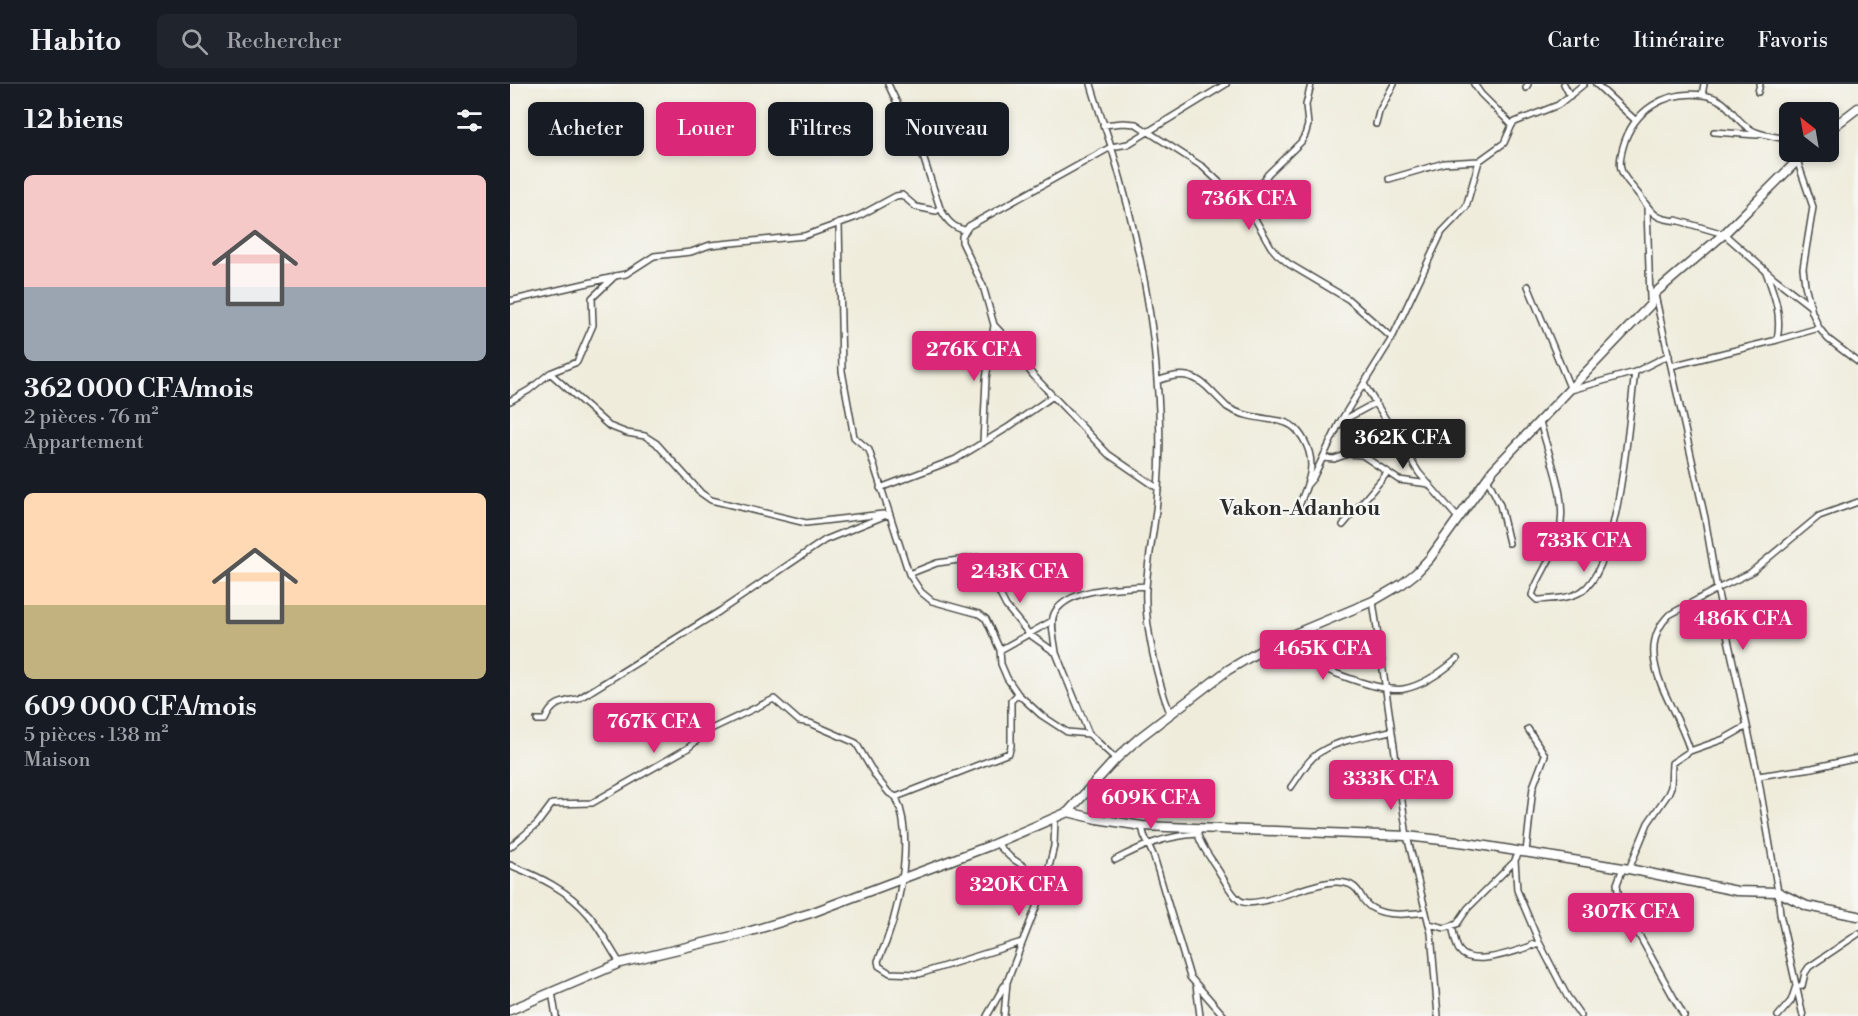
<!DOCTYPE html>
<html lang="fr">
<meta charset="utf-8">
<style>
:root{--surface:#171b24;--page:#20242c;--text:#f1f3f6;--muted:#9ea1a6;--line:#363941;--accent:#db2777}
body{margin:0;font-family:"Libre Bodoni",serif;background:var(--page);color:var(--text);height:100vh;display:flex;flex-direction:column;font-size:22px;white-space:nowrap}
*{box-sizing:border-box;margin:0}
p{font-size:20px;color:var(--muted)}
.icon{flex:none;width:33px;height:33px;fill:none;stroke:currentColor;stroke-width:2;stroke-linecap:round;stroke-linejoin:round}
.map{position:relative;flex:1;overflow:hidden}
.side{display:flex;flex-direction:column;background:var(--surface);width:510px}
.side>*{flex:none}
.hud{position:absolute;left:18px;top:18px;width:570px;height:54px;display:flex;gap:12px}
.needle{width:39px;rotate:329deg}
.buttons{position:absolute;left:1269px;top:18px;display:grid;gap:12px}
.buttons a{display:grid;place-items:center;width:60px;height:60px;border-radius:9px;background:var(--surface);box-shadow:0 3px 9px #0003;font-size:30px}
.price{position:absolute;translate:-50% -51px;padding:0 14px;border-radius:6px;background:var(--accent);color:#fff;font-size:20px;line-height:39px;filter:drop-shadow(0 2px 3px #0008)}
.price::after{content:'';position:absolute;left:50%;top:36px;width:18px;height:14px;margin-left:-9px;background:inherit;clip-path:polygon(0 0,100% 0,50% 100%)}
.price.selected{background:#222;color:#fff}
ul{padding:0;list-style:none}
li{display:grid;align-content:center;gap:12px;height:318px;padding:0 24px}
li span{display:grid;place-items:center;height:186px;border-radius:9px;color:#555}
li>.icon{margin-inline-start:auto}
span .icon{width:108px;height:108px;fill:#fffc;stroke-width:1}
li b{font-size:26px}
h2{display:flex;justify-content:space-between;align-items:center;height:72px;padding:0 24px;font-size:26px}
.chip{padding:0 21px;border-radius:9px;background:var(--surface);box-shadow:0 3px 9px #0003;font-size:21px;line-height:54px}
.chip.selected{background:var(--accent);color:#fff}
header{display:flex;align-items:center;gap:36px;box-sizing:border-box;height:84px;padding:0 30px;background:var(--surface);border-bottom:2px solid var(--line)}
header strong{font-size:28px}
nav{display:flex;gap:33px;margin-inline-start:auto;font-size:21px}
.search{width:420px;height:54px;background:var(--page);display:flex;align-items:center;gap:15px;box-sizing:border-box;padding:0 21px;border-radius:9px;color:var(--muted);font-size:22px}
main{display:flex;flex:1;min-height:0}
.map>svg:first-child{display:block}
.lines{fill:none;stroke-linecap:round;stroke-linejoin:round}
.street-casing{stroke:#484845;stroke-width:8}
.secondary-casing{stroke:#484845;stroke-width:11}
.street{stroke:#fff;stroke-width:5}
.secondary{stroke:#fff;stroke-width:8}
.labels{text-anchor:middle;stroke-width:4.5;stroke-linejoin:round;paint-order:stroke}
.quarter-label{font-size:21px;font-weight:bold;fill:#2b2b2b;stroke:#f6f6f2}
</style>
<header>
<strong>Habito</strong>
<div class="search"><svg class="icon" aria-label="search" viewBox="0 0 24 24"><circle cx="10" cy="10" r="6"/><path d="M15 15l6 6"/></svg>Rechercher</div>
<nav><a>Carte</a><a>Itinéraire</a><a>Favoris</a></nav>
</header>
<main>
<section class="side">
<h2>12 biens<svg class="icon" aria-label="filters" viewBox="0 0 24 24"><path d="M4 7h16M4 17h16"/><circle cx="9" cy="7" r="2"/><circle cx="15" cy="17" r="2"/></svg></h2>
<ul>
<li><span style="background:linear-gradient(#f6c9c9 60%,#9aa5b1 0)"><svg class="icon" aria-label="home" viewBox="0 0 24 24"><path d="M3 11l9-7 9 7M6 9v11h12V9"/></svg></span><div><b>362 000 CFA/mois</b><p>2 pièces · 76 m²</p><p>Appartement</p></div></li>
<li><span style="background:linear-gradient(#ffd9b3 60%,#c2b280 0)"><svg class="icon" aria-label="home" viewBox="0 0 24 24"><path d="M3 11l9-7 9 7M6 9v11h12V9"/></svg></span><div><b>609 000 CFA/mois</b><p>5 pièces · 138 m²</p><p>Maison</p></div></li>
</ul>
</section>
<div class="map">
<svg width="1348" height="932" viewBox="0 0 1348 932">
<rect width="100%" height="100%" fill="#f6f6f2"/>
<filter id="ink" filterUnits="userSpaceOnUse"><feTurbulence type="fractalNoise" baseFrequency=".0167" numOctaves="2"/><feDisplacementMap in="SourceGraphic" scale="12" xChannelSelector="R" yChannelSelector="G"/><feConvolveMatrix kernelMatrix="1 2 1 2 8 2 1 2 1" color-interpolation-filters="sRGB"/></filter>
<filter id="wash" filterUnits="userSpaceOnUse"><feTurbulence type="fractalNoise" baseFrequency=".008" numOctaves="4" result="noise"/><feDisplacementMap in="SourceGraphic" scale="24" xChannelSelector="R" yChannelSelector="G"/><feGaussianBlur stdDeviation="1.35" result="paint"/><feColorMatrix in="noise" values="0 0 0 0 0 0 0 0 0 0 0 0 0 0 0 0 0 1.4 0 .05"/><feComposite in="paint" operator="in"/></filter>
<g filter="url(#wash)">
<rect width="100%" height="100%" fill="#efecdb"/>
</g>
<g filter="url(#ink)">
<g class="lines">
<defs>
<path id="street" d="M581,0C587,22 595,43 602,65C624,139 642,219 647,296C650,332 651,370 648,405C646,439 638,471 636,505C634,539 647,596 660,629
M964,0L971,10L1002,41
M1054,0L1060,12
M1086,0L1125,36
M1016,4L1018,0
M1248,8L1250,0
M1192,11L1194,0
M866,40L869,28L884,0
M593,41L613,39L626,40L693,83L741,128L761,163L767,170L779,180L838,215L882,254
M1204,48L1247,51
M1287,76L1303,123L1293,184L1295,201L1302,228L1309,244L1318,255L1348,278
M879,95L934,79L969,77
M736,123L758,90L791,58L795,51L798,41L796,21L801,0
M430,124C436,135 442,144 455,146
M1137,124L1140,215
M1166,136L1214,150L1264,194L1300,222
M1168,137C1144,135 1143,130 1129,111C1124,104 1113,94 1111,85C1109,78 1111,70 1113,63C1123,26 1156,6 1193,11C1221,15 1221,34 1240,45C1250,52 1267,52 1280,56
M329,139L332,287L344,353L359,366L399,490L411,508L422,517L469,530L476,535L490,566L491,580L497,594L508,610L531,631L557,648L579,650L606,675
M1256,188C1265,212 1272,231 1267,256
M1018,202L1061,306L1125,288L1159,271
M1145,211L1195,434L1207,505L1248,692L1268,808L1270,830L1293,932
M0,217L104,193
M1161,282L1267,256L1309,244
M40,289L99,342L117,349L135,352L146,359L191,409L201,416L296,439L373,430
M647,297C673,287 686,290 704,310C708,314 713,319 717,323C733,333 752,334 770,337C783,340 788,346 794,356C808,381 798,398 789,422
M854,300L909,389L948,434
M0,317L19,306L40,289L67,278L83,241L82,214L105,192L116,190L144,172L181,168L200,161L294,152L347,133L386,112L392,111L406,123L426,127L430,124L402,39L386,17L378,0
M832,337L865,319
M1030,337C1038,373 1059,413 1049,451C1044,473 1029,490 1022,511L1027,516C1041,515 1060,515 1072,507C1109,484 1119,332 1125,288
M473,359L476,295L484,241
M813,374L824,375L838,370L852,371L889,396L919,400
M977,394L990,421L999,459
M797,401L803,394L830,338L882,254L932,148L956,123L969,77L994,59L1002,41L1005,38L1048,21L1074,0
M370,404L446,375L497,344L543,312
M649,405L598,370L522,290L500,258L484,241L473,202L452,158V152L459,142L601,63L618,60L716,0
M833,441L878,388
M399,490L427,479L471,473L496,522L519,550L546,569L579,650
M863,517L897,752L921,849L928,932
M786,549C788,556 789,565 794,571C806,586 875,609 894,605C914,601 932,588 947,575
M490,566L542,537
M546,569C545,558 539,538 545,528C561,503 610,504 636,502
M27,636H35C42,619 51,618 68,615L210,527L315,456L379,430
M1180,667C1169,625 1119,571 1159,531L1207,505L1240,489L1309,432L1348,418
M1248,692L1302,684L1348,674
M781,703C790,691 798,674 812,667C832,655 859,652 881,647
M386,713C406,757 388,835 368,877L369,882L380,889L409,890L512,858
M632,742L634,751L644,773L680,893L714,932
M687,745C688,759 701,774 708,786C714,795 720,809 729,816C744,828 804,796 827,798C854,799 847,816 862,824C876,833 900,830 916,828
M486,759L500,773L536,797
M0,763L27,740L42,720L82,719L178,664L199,646L264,615L289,637L300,639L346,659L366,693L379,709L386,713L499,669L501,662V617L508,610
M1010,767L1005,776L1007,806L1029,858L1057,912L1071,932
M1016,768L1023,703L1035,671L1018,645
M605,776C634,761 655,752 688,750
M0,781C30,793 58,806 79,831C91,846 100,864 110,879
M1113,784L1107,800L1109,815L1174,932
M1119,785L1138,739L1158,710L1161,703L1162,679L1180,667L1214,655L1237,642
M919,840L935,844L947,840L958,824L1005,777
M942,842C944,849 945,860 949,866C961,884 1002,868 1019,863L1023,860L1024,862L1029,858
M686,901L690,932
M42,908L46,932
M477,932L494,902
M494,932L497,898L535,800L544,762L545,735
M1268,932L1281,917L1286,902H1292L1295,889L1299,883L1348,850"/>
<path id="secondary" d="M1318,47L1348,24
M558,728L587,735L632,742L897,752L957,759L1119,785L1227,807L1268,808L1297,822L1348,832
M0,926L110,879L231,850L301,829L479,762L558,728L606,675L629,654L718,586L765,558L863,517L892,500L906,489L920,474L983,386L1140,221L1145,209L1214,150L1296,68"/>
</defs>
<use href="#street" class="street-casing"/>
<use href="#secondary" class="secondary-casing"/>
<use href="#street" class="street"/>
<use href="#secondary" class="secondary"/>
</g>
</g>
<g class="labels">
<g class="quarter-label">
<text x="790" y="431">Vakon-Adanhou</text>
</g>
</g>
</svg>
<div class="buttons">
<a><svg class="needle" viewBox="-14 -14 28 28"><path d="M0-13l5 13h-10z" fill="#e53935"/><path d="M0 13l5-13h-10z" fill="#9ea1a6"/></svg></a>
</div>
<b class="price" style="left:739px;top:147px">736K CFA</b>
<b class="price" style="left:464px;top:298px">276K CFA</b>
<b class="price selected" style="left:893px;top:386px">362K CFA</b>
<b class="price" style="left:1074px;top:489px">733K CFA</b>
<b class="price" style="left:510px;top:520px">243K CFA</b>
<b class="price" style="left:1233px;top:567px">486K CFA</b>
<b class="price" style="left:813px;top:597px">465K CFA</b>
<b class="price" style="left:144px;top:670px">767K CFA</b>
<b class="price" style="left:881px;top:727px">333K CFA</b>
<b class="price" style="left:641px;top:746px">609K CFA</b>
<b class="price" style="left:509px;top:833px">320K CFA</b>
<b class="price" style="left:1121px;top:860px">307K CFA</b>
<div class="hud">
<a class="chip">Acheter</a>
<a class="chip selected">Louer</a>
<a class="chip">Filtres</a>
<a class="chip">Nouveau</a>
</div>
</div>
</main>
